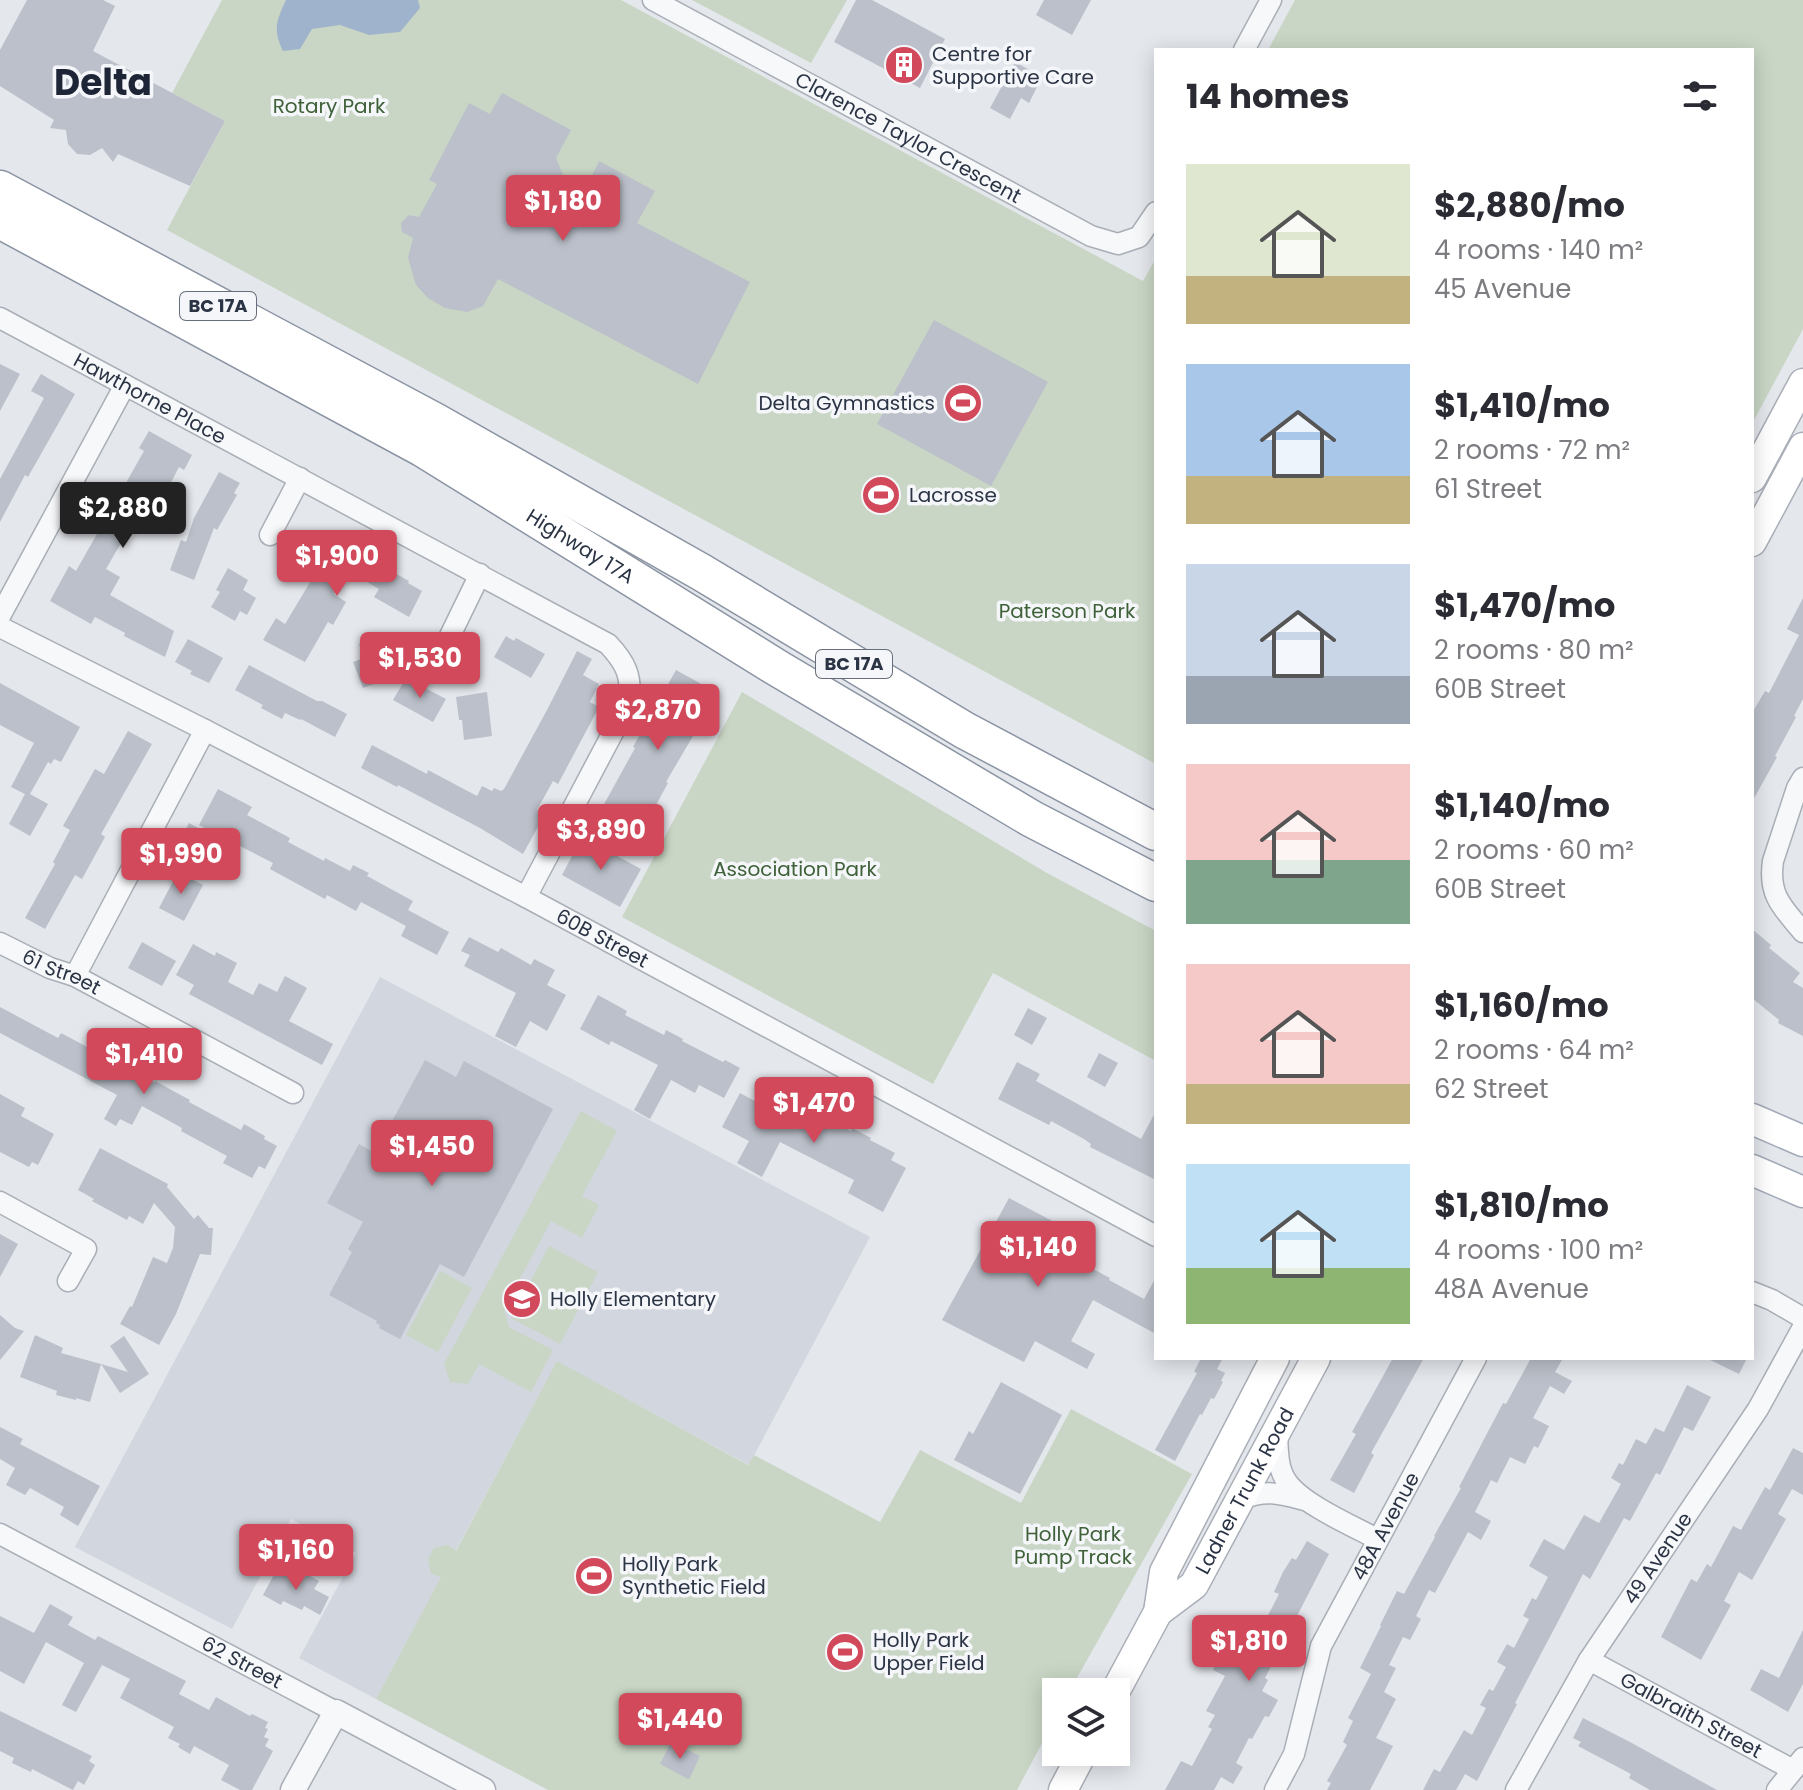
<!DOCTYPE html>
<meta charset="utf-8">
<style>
:root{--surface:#fff;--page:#f7f7f7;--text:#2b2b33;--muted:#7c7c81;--accent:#d1495b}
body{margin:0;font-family:Poppins,sans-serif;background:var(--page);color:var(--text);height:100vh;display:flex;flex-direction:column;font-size:30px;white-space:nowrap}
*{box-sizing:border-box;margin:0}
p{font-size:26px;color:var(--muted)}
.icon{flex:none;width:44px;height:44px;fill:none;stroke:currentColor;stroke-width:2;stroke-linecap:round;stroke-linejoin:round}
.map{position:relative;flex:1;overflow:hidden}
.drawer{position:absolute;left:1154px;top:48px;width:600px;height:1312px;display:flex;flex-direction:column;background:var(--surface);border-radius:0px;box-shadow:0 4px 20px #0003}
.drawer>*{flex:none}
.fabs{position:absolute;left:1042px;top:1678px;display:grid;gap:16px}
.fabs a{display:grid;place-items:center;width:88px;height:88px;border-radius:0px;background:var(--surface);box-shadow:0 4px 20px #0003;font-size:40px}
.price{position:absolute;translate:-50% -68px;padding:0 18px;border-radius:8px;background:var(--accent);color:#fff;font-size:26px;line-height:52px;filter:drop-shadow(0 2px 4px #0008)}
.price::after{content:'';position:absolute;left:50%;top:48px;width:24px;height:18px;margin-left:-12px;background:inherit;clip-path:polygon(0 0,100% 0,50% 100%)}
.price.on{background:#222;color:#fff}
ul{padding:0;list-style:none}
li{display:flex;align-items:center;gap:24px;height:200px;padding:0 32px}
li span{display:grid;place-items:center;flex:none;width:224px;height:160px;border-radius:0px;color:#555}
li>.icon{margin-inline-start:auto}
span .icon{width:96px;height:96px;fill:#fffc;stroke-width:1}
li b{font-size:34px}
h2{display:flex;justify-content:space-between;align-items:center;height:96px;padding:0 32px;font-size:34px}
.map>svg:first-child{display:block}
.built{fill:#d2d6de}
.green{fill:#c9d6c5}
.water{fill:#9fb4cc}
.building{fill:#bbc0ca}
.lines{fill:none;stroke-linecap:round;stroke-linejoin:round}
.minor-casing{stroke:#a9aeb7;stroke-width:23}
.tertiary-casing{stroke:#a9aeb7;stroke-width:27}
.secondary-casing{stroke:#a9aeb7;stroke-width:31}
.primary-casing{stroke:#a3abb8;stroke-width:33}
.motorway-casing{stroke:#8b94a3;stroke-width:39}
.minor{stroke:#f7f8fa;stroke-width:20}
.tertiary{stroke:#f7f8fa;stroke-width:24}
.secondary{stroke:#fff;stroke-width:28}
.primary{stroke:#fff;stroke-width:30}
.motorway{stroke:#fff;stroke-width:36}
.labels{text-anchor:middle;stroke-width:7;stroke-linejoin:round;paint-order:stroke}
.shield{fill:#f4f6f9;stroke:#676e7b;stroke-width:2}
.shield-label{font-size:18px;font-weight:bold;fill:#2b3445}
.poi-label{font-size:20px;fill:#2b3445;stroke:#f4f6f9;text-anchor:start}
.park-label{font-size:20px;fill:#3f6138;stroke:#f4f6f9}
.street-label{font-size:20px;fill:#2b3445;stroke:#f4f6f9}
.town-label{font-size:36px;font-weight:bold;fill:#1d2536;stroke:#f4f6f9}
</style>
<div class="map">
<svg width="1803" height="1790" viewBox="0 0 1803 1790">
<rect width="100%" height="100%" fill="#e4e7ec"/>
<path class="built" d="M380,977L870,1237L749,1465L557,1362L376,1699L299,1658L356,1553L291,1519L232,1629L75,1547Z"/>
<path class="green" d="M222,0H621L1143,281L1156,258V764L167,230L225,121L172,93Z
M692,0H847L811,63Z
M1295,0H1803V329L1752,424V50H1268Z
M742,692L1047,873L1156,931V1061L993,973L933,1084L622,917Z
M581,1111L617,1131L582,1196L599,1205L582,1238L551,1221L504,1308L509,1327L553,1350L531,1392L479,1364L468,1384L450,1382L444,1364Z
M549,1246L598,1272L560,1344L511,1318Z
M440,1271L472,1288L438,1352L406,1335Z
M557,1361L748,1465L754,1455L880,1522L920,1450L1021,1503L1071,1409L1192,1474L1069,1692H1056V1717L1017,1790H548L376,1699L441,1577L431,1574L428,1560L434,1548L448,1545L456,1551Z"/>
<path class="water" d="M286,0H418L420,8L400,32L369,35L340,25L312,29L300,49L283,51C273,30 276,21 286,0Z"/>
<path class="building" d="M27,0H103L115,6L93,51L225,121L190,186L118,154L113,162L102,148L90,155L77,154L68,144L66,130L50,128L54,120L0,86V50Z
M856,0H872L945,39L920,88L834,42Z
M1044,0H1091L1072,35L1036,15Z
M1015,62L1042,77L1029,103L1021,98L1010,119L990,108Z
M502,93L571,130L556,158L565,180L585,191L599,161L655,191L637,223L750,282L698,384L498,279L483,306L467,312L445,308L428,298L416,285L408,258L413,238L402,232L401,223L409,215L419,217L437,184L429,180L469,103L490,114Z
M934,320L1048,382L991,486L877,424Z
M0,364L20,374L0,411Z
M41,374L75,394L28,477L25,475L0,522V479L44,398L31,391Z
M149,431L192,455L184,470L179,467L154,515L141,508L106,569L120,577L110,595L174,631L165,657L124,636L125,633L95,617L91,624L50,601L69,566L76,571L144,451L139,448Z
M219,472L240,483L234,493L237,495L217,530L214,528L194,580L170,570L181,540L186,542L194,518Z
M335,535L371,555L369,559L409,581L408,583L422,591L409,617L374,597L379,589L347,570L334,594L346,602L333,625L328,622L305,662L263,640L276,618L285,624L330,549L327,548Z
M228,568L248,580L243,590L256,598L247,615L240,611L235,621L211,607L220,592L216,590Z
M1803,598V699L1794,716L1796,717L1775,756L1777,757L1752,802V713L1765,691L1769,693L1799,635L1787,629Z
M506,636L514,641L516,638L545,654L531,678L494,657Z
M377,637L384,655L394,651L403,673L363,688L353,662L364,658L359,644Z
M188,639L223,658L209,683L190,674L192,671L175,662Z
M577,651L592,659L583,675L599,684L590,702L599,707L558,784L553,781L537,810L545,814L523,854L480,828L398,785L397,787L361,768L372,745L427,774L428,770L477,796L482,786L492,791L494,788L501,791L504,789L547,710Z
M249,665L317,701H322L347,714L335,737L301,719L300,720L285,713L282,719L261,708L263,705L235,690Z
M676,670L716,692L700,724L666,782L668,783L639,836L604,816L608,809L603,806L635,748L633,747Z
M406,678L446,699L433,722L393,700Z
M0,683L80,727L61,762L54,759L51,764L48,762L30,794L48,804L30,836L9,824L25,794L11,787L34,743L0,725Z
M487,692L492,736L464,740L462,720H459L456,697Z
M128,731L152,744L101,834L105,837L82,879L75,875L45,929L25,918L55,864L53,862L70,830L63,826L95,769L104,774Z
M218,789L252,807L247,815L290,838L288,842L324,861L325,858L350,871L353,865L369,873L367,876L413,901L408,910L449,932L437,955L401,936L406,926L361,902L356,911L327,895L325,899L270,869L273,863L199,825Z
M189,823L207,833L199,849L181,839Z
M582,837L641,869L620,907L562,875Z
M178,872L203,885L184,921L159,908Z
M1752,929L1771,945L1769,948L1800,973L1793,982L1803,988V1036L1778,1023L1779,1020L1752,998Z
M469,937L498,952L501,948L531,965L534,959L555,970L547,985L566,995L547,1031L530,1021L516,1047L495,1036L516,993L464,966L470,955L461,951Z
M142,942L176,961L162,986L128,968Z
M193,944L215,956L216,952L237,963L228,982L253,995L259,983L277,992L285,976L307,988L289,1021L333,1044L322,1065L189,994L194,985L176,975Z
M598,995L627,1011L625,1015L664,1035L666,1030L683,1039L682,1041L723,1062L725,1060L740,1068L724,1098L699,1085L695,1093L671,1080L650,1119L634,1110L658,1065L611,1041L609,1045L580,1029Z
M0,1007L58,1038L61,1033L155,1083V1081L190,1100L189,1102L241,1130L244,1124L265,1136L264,1139L277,1146L265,1169L259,1166L252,1178L223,1163L227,1156L181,1131L182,1128L142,1106L132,1125L120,1119L116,1126L104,1119L117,1095L0,1033Z
M1028,1008L1047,1018L1032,1045L1014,1035Z
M1099,1053L1118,1063L1105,1087L1087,1077Z
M425,1060L456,1077L464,1061L553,1109L464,1277L440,1264L400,1339L379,1328L380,1325L376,1323L377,1321L329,1295L352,1252L348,1249L363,1222L327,1203L359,1144L375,1153Z
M1017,1062L1040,1074L1036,1081L1141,1139L1156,1111V1180L1090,1147L1091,1144L1084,1139L1051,1121L1049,1125L998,1099Z
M772,1087L788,1095L787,1097L851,1131L852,1128L871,1138L870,1140L895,1153L891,1160L906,1168L883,1212L848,1193L854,1180L780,1142L762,1177L737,1163L749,1141L722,1127L740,1093L762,1105Z
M0,1094L25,1108L21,1116L54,1134L38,1165L32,1162L29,1167L0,1152Z
M100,1148L168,1184L167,1187L194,1219L198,1215L209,1228H213L211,1255L200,1254L176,1314L159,1345L120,1324L130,1306L132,1307L153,1257L167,1263L173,1248L175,1227L154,1203L143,1224L129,1216L127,1220L92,1201L94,1199L78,1190Z
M1009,1198L1090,1241L1080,1262L1110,1278L1109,1280L1144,1299L1156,1277V1334L1093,1300L1071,1341L1095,1354L1087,1369L1035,1341L1024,1362L942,1320Z
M0,1234L18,1244L0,1277Z
M0,1315L15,1328L24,1331L0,1360Z
M35,1335L63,1348L61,1353L101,1364L90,1402L76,1398V1400L56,1395L57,1391L20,1377Z
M124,1336L149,1374L120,1393L101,1364L128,1372L110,1346Z
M1201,1358H1223L1217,1369L1225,1373L1221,1381L1223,1382L1214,1399L1211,1398L1202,1415L1200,1414L1175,1461L1155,1450L1197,1373L1194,1372Z
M1393,1358H1424L1371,1453L1374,1455L1354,1493L1330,1480L1356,1434L1352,1432Z
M1531,1358H1563L1555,1372L1572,1381L1564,1394L1550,1386L1533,1418L1549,1426L1538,1448L1534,1446L1525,1464L1510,1457L1497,1483L1491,1480L1475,1512L1491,1521L1481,1540L1468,1532L1435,1593L1429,1590L1416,1616L1421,1619L1410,1640L1403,1637L1389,1665L1396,1668L1384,1692L1396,1699L1376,1738L1393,1746L1370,1790H1327L1331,1783L1327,1781L1347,1745L1343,1742L1353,1721L1348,1718L1371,1674L1360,1668L1381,1626L1380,1625L1397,1591L1404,1594L1435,1537L1434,1536L1461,1488L1459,1487L1503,1403L1506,1404Z
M1706,1358H1747L1739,1374Z
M1001,1382L1062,1415L1020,1494L954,1460L969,1431L973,1434Z
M1687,1385L1711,1397L1693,1431L1684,1427L1660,1475L1656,1473L1630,1521L1624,1518L1590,1579L1583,1574L1515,1703L1517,1704L1477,1781L1465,1774L1456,1790H1423L1434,1769L1440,1772L1464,1730L1472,1735L1486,1708L1480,1705L1489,1689L1493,1691L1506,1667L1497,1662L1507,1644L1514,1648L1529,1619L1523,1616L1532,1598L1536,1600L1548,1577L1529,1566L1544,1539L1564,1550L1584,1515L1599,1523L1621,1484L1611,1478L1619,1463L1623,1465L1636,1439L1646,1444L1655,1428L1664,1432Z
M0,1427L23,1439L20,1444L100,1486L78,1526L60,1515L64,1507L30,1488L25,1495L6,1485L15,1468L0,1459Z
M1793,1448L1803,1453V1495L1792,1489L1778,1514L1786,1519L1752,1580L1739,1572L1724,1601L1731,1605L1701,1660L1661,1637L1691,1579L1697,1582L1707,1564L1711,1567L1733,1526L1741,1530L1765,1487L1770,1490Z
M1307,1541L1329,1554L1265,1678L1268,1680L1262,1691L1278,1700L1269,1717L1265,1716L1252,1739L1249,1738L1236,1763L1243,1767L1233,1784L1221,1777L1214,1790H1165L1181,1761L1192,1766L1212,1729L1208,1727L1215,1715L1206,1711L1225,1676L1213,1670L1221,1654L1242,1666L1279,1594L1274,1592L1283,1572L1292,1558L1296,1560Z
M277,1569L296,1580L301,1571L319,1581L314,1589L329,1597L320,1615L304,1606L302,1610L283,1601L281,1605L263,1595Z
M50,1604L73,1617L68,1625L95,1640L98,1636L186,1681L179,1694L209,1710L216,1697L250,1716L252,1714L268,1722L265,1728L268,1729L264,1737L269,1739L265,1746L273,1751L252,1790H240L221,1780L229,1765L194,1746L190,1754L178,1747L180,1744L168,1738L174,1727L120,1698L130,1679L102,1665L76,1712L62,1705L84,1663L46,1642L24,1684L0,1671V1616L34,1633Z
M1803,1630V1684L1788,1712L1750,1690L1761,1669L1779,1678Z
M0,1711L92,1756L89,1761L95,1765L84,1785L78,1781L73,1790L32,1769L31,1772L12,1763L14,1758L0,1751Z
M1583,1718L1630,1742L1717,1790H1650L1629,1778L1631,1774L1578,1746L1581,1742L1573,1738Z
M671,1742L700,1756L690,1778L688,1779L660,1764Z"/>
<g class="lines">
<defs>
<g id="minor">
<path id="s1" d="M653,0L1091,236L1118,244L1139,237L1156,212"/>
<path d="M1244,50L1271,0"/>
<path id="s2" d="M0,318L608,644C626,663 632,676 629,702L526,897"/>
<path d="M270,535L300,478"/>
<path d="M0,616L125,385"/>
<path id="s3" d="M0,627L205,730L526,897L1156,1236"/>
<path d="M446,644L480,574"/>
<path d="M1803,778L1797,788L1773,861C1768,895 1782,907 1803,932"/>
<path id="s4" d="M0,943L50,968L75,976L293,1093"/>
<path d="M75,976L205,730"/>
<path d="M0,1202L86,1249L68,1281"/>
<path d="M1752,1292L1772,1300L1803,1318"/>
<path d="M1277,1433C1278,1450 1277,1468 1287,1482C1302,1504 1353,1526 1377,1539"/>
<path d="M1242,1499C1266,1489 1281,1494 1305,1500"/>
<path id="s5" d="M0,1534L336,1712"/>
<path id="s6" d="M1589,1660L1793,1770"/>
<path id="s7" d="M1275,1790L1294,1754L1321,1646L1476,1358"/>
<path id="s8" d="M1516,1790L1589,1660L1758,1409L1803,1327"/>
<path d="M1777,1790L1803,1758"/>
</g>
<path id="tertiary" d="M293,1790L336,1712L483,1790"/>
<g id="secondary">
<path d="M1752,478L1803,383"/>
<path d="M1752,542L1803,447"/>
<path id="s9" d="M1158,1612L1194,1585L1316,1358"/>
<path d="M1115,1692L1158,1612L1164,1572L1275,1358"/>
<path d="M1063,1790L1083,1752"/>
</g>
<path id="primary" d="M1752,1119L1803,1141
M1752,1170L1803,1192"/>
<g id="motorway">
<path d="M0,189L436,422L701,572L964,730L1156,832"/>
<path id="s10" d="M0,220L422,448L779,669L1032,819L1156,883"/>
</g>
</defs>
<use href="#minor" class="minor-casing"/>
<use href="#tertiary" class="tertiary-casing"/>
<use href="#secondary" class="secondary-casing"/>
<use href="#primary" class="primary-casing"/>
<use href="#motorway" class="motorway-casing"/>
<use href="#minor" class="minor"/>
<use href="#tertiary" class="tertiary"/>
<use href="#secondary" class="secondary"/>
<use href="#primary" class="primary"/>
<use href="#motorway" class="motorway"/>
</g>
<defs>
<symbol id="building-disc" viewBox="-11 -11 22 22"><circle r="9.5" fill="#d1495b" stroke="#f4f6f9"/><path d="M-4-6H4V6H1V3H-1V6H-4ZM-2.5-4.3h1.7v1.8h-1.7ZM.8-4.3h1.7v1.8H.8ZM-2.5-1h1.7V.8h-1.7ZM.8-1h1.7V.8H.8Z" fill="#fff"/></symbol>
<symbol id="stadium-disc" viewBox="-11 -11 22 22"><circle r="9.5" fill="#d1495b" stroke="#f4f6f9"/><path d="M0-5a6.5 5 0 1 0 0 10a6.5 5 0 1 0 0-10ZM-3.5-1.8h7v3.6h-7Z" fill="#fff"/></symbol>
<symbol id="school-disc" viewBox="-11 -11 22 22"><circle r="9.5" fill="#d1495b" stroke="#f4f6f9"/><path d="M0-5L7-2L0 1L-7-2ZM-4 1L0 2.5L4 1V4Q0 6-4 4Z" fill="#fff"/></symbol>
</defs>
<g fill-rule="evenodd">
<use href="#building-disc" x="882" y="43" width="44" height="44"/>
<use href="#stadium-disc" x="941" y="381" width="44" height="44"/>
<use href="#stadium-disc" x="859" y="473" width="44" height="44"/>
<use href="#school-disc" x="500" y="1277" width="44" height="44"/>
<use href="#stadium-disc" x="572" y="1554" width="44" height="44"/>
<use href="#stadium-disc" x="823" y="1630" width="44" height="44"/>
</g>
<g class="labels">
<g class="shield">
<rect x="180" y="292" width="76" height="28" rx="6"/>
<rect x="816" y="650" width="76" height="28" rx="6"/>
</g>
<g class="shield-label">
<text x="218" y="312">BC 17A</text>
<text x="854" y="670">BC 17A</text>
</g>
<g class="poi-label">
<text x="932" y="61">Centre for<tspan x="932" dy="23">Supportive Care</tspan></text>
<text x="935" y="410" text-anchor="end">Delta Gymnastics</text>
<text x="909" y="502">Lacrosse</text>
<text x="550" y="1306">Holly Elementary</text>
<text x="622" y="1571">Holly Park<tspan x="622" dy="23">Synthetic Field</tspan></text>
<text x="873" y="1647">Holly Park<tspan x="873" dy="23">Upper Field</tspan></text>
</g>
<g class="park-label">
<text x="329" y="113">Rotary Park</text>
<text x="1067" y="618">Paterson Park</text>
<text x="795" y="876">Association Park</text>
<text x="1073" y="1541">Holly Park<tspan x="1073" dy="23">Pump Track</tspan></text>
</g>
<g class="street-label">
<text dy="7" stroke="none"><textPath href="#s1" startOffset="290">Clarence Taylor Crescent</textPath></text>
<text dy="7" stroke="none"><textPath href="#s2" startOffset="170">Hawthorne Place</textPath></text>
<text dy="7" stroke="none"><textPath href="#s10" startOffset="666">Highway 17A</textPath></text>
<text dy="7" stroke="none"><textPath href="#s3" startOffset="678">60B Street</textPath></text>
<text dy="7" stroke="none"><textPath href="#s4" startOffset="68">61 Street</textPath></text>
<text dy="7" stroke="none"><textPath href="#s9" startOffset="152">Ladner Trunk Road</textPath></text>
<text dy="7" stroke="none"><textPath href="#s7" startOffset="288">48A Avenue</textPath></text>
<text dy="7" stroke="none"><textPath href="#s8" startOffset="272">49 Avenue</textPath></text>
<text dy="7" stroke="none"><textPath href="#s5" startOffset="274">62 Street</textPath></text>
<text dy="7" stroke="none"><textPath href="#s6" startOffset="116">Galbraith Street</textPath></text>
</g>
<g class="town-label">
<text x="103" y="95">Delta</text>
</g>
</g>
</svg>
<div class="fabs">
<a><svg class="icon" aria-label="layers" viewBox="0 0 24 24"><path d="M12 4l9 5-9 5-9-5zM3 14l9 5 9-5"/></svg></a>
</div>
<b class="price" style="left:563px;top:243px">$1,180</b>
<b class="price on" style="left:123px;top:550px">$2,880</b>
<b class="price" style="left:337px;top:598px">$1,900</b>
<b class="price" style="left:420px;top:700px">$1,530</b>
<b class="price" style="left:658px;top:752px">$2,870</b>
<b class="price" style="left:601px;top:872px">$3,890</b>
<b class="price" style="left:181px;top:896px">$1,990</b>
<b class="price" style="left:144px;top:1096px">$1,410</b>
<b class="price" style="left:814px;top:1145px">$1,470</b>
<b class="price" style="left:432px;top:1188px">$1,450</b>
<b class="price" style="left:1038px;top:1289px">$1,140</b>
<b class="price" style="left:296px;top:1592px">$1,160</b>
<b class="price" style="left:1249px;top:1683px">$1,810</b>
<b class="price" style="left:680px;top:1761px">$1,440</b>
<section class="drawer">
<h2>14 homes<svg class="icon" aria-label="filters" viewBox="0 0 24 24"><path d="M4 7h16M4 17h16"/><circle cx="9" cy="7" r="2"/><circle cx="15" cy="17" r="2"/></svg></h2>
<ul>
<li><span style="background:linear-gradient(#dfe7d0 70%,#c2b280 0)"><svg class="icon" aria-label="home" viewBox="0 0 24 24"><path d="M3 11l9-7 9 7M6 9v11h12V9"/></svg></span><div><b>$2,880/mo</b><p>4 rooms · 140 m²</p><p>45 Avenue</p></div></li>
<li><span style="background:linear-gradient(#a9c7e8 70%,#c2b280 0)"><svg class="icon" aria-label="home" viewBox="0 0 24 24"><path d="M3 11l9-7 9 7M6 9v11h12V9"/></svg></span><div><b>$1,410/mo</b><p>2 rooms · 72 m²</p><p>61 Street</p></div></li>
<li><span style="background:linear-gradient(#c9d6e8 70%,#9aa5b1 0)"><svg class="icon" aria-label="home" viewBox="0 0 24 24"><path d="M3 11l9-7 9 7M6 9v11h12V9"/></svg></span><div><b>$1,470/mo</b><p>2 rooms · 80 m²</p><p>60B Street</p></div></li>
<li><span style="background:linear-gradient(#f6c9c9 60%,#7fa58c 0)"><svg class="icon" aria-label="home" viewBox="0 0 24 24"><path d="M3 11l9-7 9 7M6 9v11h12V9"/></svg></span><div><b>$1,140/mo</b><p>2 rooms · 60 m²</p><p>60B Street</p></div></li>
<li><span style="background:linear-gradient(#f6c9c9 75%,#c2b280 0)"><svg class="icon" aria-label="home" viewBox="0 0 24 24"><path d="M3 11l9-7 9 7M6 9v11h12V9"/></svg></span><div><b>$1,160/mo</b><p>2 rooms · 64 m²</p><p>62 Street</p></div></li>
<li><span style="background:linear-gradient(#bfe0f5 65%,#8fb573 0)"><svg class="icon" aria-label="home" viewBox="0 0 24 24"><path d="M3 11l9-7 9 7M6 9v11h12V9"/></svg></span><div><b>$1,810/mo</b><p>4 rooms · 100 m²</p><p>48A Avenue</p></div></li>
</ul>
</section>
</div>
